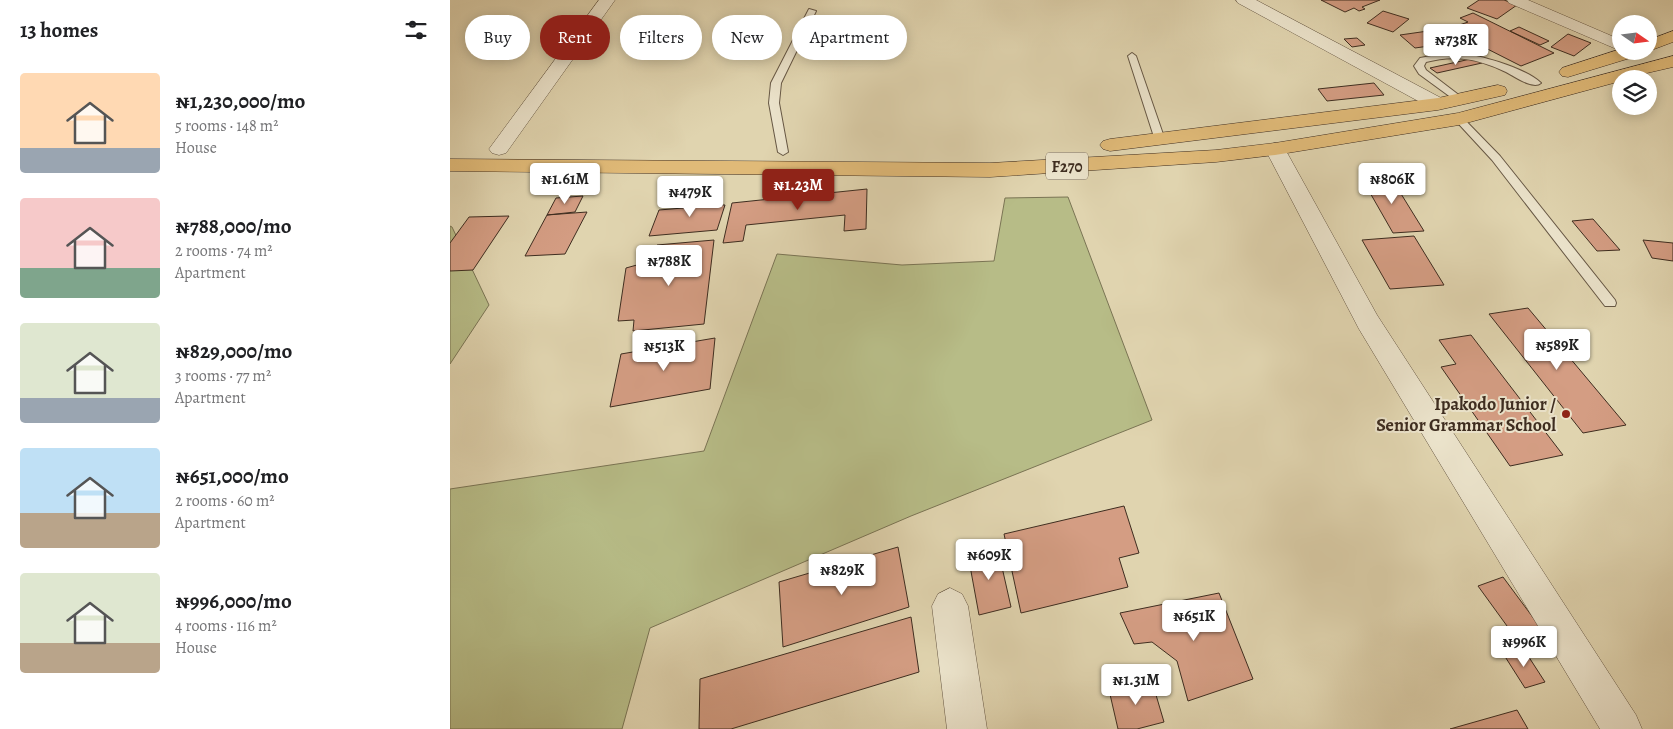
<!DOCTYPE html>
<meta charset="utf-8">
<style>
:root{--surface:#fff;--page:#f6f6f6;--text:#202124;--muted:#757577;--accent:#8f2418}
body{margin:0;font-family:Alegreya,serif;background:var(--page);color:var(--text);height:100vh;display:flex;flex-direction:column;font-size:19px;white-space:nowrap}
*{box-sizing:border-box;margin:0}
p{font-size:16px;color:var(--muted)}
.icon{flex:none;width:28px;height:28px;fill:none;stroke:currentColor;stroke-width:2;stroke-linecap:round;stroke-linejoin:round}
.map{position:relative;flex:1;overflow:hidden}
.panel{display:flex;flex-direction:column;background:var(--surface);width:450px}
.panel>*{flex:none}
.banner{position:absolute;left:15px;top:15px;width:475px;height:45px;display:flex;gap:10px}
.needle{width:32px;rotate:104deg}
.controls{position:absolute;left:1162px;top:15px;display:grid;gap:10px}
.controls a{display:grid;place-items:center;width:45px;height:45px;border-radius:50%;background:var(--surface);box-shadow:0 2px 12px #0003;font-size:25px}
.price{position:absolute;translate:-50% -42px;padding:0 11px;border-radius:5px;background:#fff;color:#222;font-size:16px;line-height:32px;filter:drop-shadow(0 1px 2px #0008)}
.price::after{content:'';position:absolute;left:50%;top:30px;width:15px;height:11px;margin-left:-8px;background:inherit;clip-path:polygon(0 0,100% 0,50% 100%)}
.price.selected{background:var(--accent);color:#fff}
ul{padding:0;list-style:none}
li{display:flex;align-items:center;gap:15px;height:125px;padding:0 20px}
li span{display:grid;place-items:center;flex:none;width:140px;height:100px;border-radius:5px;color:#555}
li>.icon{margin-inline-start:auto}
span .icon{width:60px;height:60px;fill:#fffc;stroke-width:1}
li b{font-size:21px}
h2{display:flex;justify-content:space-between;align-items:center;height:60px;padding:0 20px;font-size:21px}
.tag{padding:0 18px;border-radius:22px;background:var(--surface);box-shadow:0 2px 12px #0003;font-size:18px;line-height:45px}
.tag.selected{background:var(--accent);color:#fff}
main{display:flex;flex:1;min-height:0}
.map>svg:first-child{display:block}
.green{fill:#b7bc87;stroke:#7a7454}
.building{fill:#d49d83;stroke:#3e2d20}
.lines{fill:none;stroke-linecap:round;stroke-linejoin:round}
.service-casing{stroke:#665744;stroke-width:2}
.minor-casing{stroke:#665744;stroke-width:1}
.primary-casing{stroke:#3e2d20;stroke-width:1}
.service{fill:#ebe3cb;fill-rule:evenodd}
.minor{fill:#ebe3cb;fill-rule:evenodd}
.primary{fill:#e0ba78;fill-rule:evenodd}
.poi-dot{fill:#8f2418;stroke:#ebe3cb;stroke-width:2}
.labels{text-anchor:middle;stroke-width:4;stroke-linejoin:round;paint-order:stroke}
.shield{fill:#ebe3cb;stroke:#726453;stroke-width:1}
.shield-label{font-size:16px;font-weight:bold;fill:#3e2d20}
.poi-label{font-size:18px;font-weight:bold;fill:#3e2d20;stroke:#ebe3cb;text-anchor:end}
</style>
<main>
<section class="panel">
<h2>13 homes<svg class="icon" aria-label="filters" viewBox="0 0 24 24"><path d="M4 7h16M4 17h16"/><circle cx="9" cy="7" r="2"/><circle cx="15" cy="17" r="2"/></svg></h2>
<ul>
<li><span style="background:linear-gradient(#ffd9b3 75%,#9aa5b1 0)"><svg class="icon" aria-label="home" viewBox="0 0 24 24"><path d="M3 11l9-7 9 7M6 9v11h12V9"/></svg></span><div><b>₦1,230,000/mo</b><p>5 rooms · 148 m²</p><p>House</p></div></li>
<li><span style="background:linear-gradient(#f6c9c9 70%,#7fa58c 0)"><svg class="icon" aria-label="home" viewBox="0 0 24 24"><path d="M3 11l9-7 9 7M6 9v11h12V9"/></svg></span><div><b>₦788,000/mo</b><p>2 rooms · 74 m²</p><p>Apartment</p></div></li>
<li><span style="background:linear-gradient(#dfe7d0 75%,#9aa5b1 0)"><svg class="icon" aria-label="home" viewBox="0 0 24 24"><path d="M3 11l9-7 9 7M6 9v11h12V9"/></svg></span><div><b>₦829,000/mo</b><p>3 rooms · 77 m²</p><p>Apartment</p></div></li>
<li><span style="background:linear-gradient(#bfe0f5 65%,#b9a48a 0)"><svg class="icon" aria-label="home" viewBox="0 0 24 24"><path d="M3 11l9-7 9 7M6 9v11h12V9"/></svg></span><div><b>₦651,000/mo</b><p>2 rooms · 60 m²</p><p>Apartment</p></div></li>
<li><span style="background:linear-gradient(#dfe7d0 70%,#b9a48a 0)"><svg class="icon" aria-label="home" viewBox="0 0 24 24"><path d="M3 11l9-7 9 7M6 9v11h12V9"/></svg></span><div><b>₦996,000/mo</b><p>4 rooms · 116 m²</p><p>House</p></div></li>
</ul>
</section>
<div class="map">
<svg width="1223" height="729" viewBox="0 0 1223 729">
<rect width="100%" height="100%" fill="#e0d4af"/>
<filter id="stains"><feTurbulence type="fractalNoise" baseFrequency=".004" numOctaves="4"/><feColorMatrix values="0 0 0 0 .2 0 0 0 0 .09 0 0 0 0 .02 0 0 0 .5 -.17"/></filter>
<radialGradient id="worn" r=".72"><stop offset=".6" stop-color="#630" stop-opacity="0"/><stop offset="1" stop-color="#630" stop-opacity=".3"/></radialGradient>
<path class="green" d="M618,197L702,420L461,516L200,628L172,729H0V489L254,451L327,254L452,265L544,261L555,198Z
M0,226L2,227L39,305L0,364Z"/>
<path class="building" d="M871,0H930L912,7L915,9L909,11L904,8L895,12Z
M1029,0H1054L1067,5L1047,19L1017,8Z
M933,11L959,19L943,32L917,23Z
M1023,13L1104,53L1071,66L998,29L1018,22L1010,18Z
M1069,27L1099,41L1090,45L1060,31Z
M985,30L1001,43L965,48L950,35Z
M1118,34L1141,43L1124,56L1101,47Z
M907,38L915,45L902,47L894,39Z
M1025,58L1032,63L987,73L980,68Z
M924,83L934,95L877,101L868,89Z
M940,176L974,231L943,233L911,177Z
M417,189L416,229L394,231L395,215L296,225L293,241L273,243L282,203Z
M270,195L267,205H275L267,230L199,236L209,210L245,207L249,197Z
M133,196L125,212L97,215L106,198Z
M137,212L115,254L75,256L97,215Z
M59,216L23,270L0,271V243L19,217Z
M1143,219L1170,250L1147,251L1122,221Z
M964,236L994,285L940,289L912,240Z
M264,240L254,324L183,331L184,320L168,321L176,268L205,260L207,245Z
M1193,240L1223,243V261L1202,258Z
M1078,308L1176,425L1133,433L1039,314Z
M1021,335L1113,455L1060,466L991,367L1006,364L989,340Z
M265,338L260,389L160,407L171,354Z
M674,506L689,553L669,558L678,587L571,613L554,534Z
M547,545L561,607L529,615L518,555Z
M448,547L459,607L333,647L329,582Z
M1053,577L1090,627L1065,637L1028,586Z
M769,593L803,679L738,701L727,661L702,642L684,644L670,613Z
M461,617L469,672L281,729H249L250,679Z
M1073,648L1095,682L1075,688L1054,655Z
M701,678L714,722L687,729H668L659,690Z
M1067,710L1078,729H1000Z"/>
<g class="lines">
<defs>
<path id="service" d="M359,9L366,11L331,83L329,103L338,152L333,155L328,152L319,103L321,83Z
M1003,52C1026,54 1074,67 1091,83C1083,90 1064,76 1056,72C1029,59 1005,54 976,62L974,66L976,70L1014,99L1006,101L969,74L964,66L970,58Z
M682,53L686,56L715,140L714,142H706L705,140L678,56Z
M1009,116L1012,117L1050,156L1165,300L1166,303L1165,306H1155L1042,160L1006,121L1004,119Z"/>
<path id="minor" d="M149,0H165L56,153L49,155L42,153L39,149L42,145Z
M786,0H806L995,100L998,104L995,108H981L788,3Z
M1057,0H1078L1171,40V51L1059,3Z
M825,143L832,145L835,149L927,315L1186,715L1192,729H1150L909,329L815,149L818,145Z
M500,588L512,594L518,606L537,729H497L482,606L488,594Z"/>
<path id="primary" d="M1223,31V42L1199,51V40Z
M1171,49V51H1193L1190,55L1118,77L1112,76L1109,72L1112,68Z
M1223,56V67L1171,79V81L1009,125L825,155L766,162L540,177L0,171V159L540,163L766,150L825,143L1008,113Z
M1048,85L1055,87L1057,91L1055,95L988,110L660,151L653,149L650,145L653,141L660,139L988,98Z"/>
</defs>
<use href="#service" class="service-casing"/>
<use href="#minor" class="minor-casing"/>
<use href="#primary" class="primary-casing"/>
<use href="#service" class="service"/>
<use href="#minor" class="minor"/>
<use href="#primary" class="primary"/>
</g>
<circle class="poi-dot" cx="1116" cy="414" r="5"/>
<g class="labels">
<rect class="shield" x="596" y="152.5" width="42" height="27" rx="4"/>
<g class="shield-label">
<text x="617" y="172">F270</text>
</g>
<g class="poi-label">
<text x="1106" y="410">Ipakodo Junior /<tspan x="1106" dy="21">Senior Grammar School</tspan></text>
</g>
</g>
<rect width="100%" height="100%" filter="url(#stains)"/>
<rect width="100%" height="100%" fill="url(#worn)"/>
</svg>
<div class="controls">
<a><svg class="needle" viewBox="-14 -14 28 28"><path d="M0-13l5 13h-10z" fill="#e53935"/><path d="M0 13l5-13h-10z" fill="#757577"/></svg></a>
<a><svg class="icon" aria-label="layers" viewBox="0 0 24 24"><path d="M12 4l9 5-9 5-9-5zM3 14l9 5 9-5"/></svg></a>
</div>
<b class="price" style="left:1006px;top:66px">₦738K</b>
<b class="price" style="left:115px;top:205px">₦1.61M</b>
<b class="price" style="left:942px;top:205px">₦806K</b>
<b class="price selected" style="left:348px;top:211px">₦1.23M</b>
<b class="price" style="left:240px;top:218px">₦479K</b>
<b class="price" style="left:219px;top:287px">₦788K</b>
<b class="price" style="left:1107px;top:371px">₦589K</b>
<b class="price" style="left:214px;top:372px">₦513K</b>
<b class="price" style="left:539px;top:581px">₦609K</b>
<b class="price" style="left:392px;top:596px">₦829K</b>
<b class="price" style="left:744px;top:642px">₦651K</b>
<b class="price" style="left:1074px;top:668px">₦996K</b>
<b class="price" style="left:686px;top:706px">₦1.31M</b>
<div class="banner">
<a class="tag">Buy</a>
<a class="tag selected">Rent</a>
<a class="tag">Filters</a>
<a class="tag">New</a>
<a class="tag">Apartment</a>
</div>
</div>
</main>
